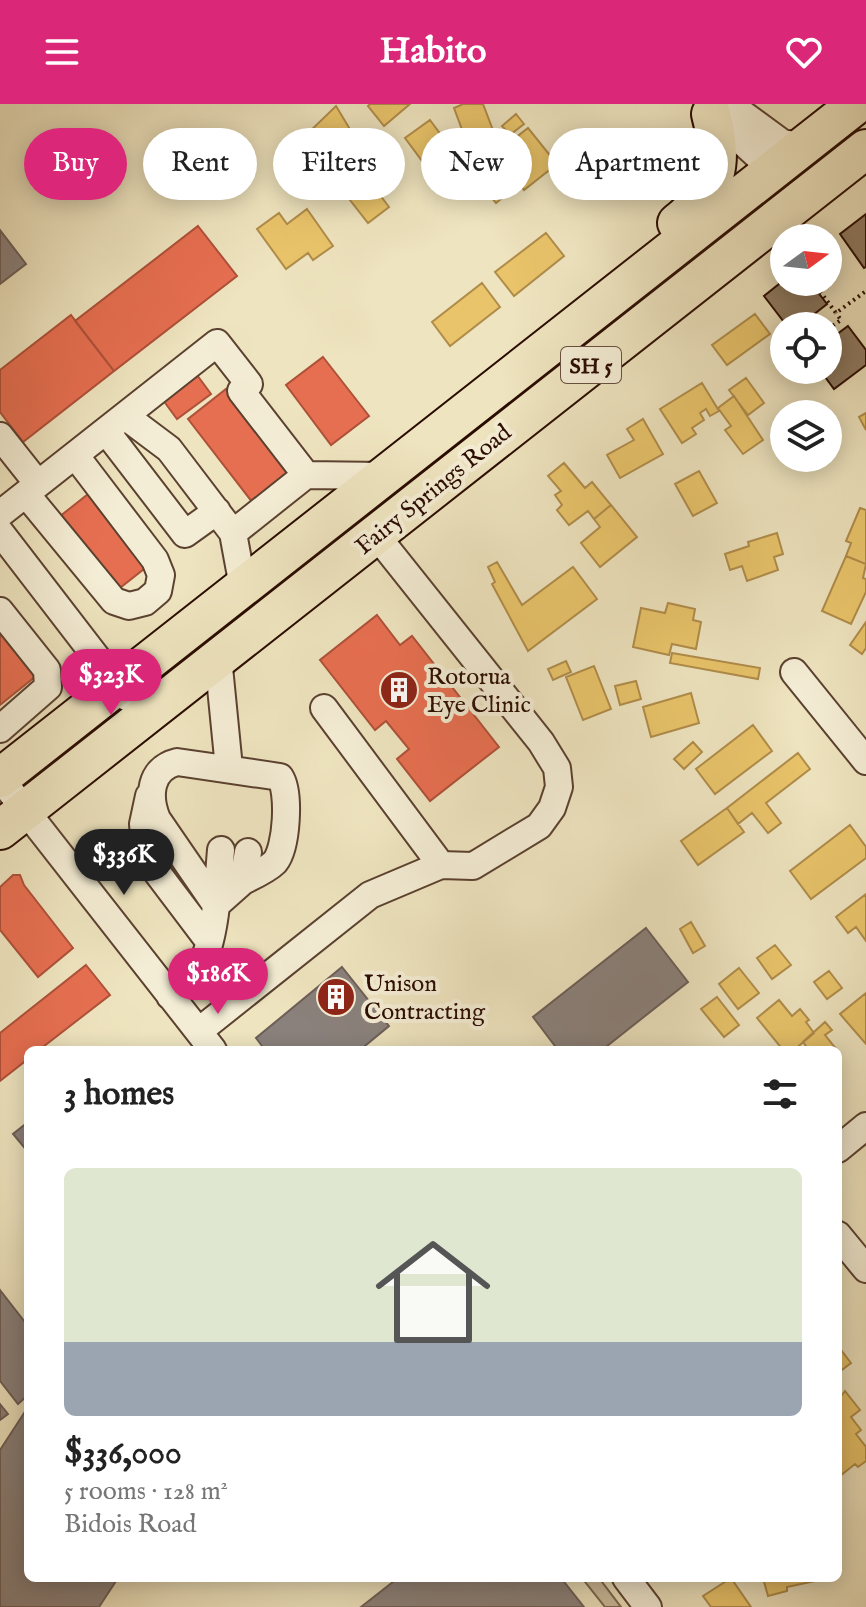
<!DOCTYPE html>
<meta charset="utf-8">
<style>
:root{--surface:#fff;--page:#f2f2f2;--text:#222;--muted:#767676;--accent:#db2777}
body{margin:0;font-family:"IM FELL English",serif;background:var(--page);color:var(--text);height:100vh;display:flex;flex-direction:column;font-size:30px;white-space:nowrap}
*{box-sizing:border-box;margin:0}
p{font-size:26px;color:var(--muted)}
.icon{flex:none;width:44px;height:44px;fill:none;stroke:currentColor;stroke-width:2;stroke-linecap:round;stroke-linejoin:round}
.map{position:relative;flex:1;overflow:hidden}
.details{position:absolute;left:24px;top:942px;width:818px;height:536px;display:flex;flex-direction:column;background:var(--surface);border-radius:12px;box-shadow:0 4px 20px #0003}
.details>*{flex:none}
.banner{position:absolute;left:24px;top:24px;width:818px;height:72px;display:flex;gap:16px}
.needle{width:52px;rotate:75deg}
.fabs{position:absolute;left:770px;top:120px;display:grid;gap:16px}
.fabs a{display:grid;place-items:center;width:72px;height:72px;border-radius:50%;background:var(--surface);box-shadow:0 4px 20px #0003;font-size:40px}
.price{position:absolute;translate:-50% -68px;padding:0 18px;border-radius:28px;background:var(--accent);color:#fff;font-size:26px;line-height:52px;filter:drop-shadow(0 2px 4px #0008)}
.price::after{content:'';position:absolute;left:50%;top:48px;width:24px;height:18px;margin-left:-12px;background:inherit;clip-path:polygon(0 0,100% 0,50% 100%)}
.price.selected{background:#222;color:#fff}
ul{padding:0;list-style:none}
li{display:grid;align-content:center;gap:16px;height:424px;padding:0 40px}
li span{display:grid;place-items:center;height:248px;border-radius:12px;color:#555}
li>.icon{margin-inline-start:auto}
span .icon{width:144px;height:144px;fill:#fffc;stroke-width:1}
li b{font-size:34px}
h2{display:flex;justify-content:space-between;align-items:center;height:96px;padding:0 40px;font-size:34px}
.chip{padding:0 28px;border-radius:36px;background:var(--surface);box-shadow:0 4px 20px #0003;font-size:28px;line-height:72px}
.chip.selected{background:var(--accent);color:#fff}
header{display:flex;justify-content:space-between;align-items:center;height:104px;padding:0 40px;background:var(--accent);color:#fff;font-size:36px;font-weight:700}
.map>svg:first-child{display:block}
.green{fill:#cdbf9f;stroke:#7c6550;stroke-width:2}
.homes{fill:#e9c46a;stroke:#b08c4a;stroke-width:2}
.shops{fill:#e76f51;stroke:#ae5139;stroke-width:2}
.industry{fill:#8a817c;stroke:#6d5e57;stroke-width:2}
.building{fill:#907c63;stroke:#2a0b00;stroke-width:2}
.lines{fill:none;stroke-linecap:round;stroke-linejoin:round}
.minor-casing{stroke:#5b4130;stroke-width:30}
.highway-casing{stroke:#2a0b00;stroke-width:42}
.path{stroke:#2a0b00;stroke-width:4;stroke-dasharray:2 4;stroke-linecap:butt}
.minor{stroke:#f4edd5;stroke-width:26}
.highway{stroke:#eee4bf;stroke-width:38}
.labels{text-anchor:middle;stroke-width:8;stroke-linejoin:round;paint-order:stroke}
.shield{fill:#f4edd5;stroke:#674f40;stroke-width:2}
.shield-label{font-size:22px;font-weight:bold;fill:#2a0b00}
.street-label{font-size:24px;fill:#2a0b00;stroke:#f4edd5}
.poi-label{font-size:24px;fill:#2a0b00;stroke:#f4edd5;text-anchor:start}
</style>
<header><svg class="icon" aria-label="menu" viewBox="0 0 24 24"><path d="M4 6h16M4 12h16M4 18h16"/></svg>Habito<svg class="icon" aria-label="heart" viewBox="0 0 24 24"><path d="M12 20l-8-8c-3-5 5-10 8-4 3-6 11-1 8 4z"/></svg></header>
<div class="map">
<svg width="866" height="1503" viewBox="0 0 866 1503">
<rect width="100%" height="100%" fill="#eee4bf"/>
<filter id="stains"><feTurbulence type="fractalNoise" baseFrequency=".0025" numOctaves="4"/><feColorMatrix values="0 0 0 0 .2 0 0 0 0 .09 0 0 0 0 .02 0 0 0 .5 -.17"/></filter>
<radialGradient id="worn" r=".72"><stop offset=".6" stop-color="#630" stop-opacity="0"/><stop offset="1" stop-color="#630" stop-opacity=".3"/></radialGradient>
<path class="green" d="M582,1474H599L621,1503H605Z"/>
<path class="homes" d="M370,0H410L384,22L368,2Z
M463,0H483L494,29L467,39L454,4Z
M336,2L351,27L322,52L305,32Z
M516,10L524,20L510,31L502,22Z
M430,16L453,47L428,65L405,34Z
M528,24L557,60L524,86L496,49Z
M347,39L360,56L344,68L331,52Z
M367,60L378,74L371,79L389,103L368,119L339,82Z
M493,60L513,85L496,99L476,74Z
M307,105L333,142L313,156L308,149L286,165L257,125L279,109L287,120Z
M546,129L564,152L514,192L495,168Z
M482,179L500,203L450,242L432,218Z
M755,210L770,230L727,261L712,241Z
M746,274L764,299L748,311L729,286Z
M702,279L719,307L710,312L706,305L700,309L704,316L692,324L696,330L682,339L660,305Z
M734,292L763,336L743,350L725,326L731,322L718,304Z
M866,309V326L859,313Z
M643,315L663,350L620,374L607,351L634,336L627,325Z
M564,359L585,384L592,378L611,401L594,415L588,407L569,421L557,406L562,401L555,391L561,387L548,372Z
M699,367L717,399L693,412L675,380Z
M611,401L637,433L600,463L581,439L600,423L594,415Z
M860,404L866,406V460L846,452L851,439L846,437Z
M777,429L783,450L774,453L778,466L747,477L742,462L730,466L725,450L749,442L748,438Z
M846,452L866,460L863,474L866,475V488L851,520L822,507Z
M497,458L522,501L573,463L597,495L528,547L492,480L495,478L488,463Z
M668,499L695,505L693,516L701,518L696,545L672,540L669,551L633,543L641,504L665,509Z
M866,518V544L862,550L850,541Z
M672,549L760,564L758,575L670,559Z
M566,557L571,568L553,576L548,565Z
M594,562L611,605L583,616L566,573Z
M636,577L641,595L620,601L615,582Z
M691,589L699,619L651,633L643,603Z
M753,621L772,647L715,690L696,665Z
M693,638L702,648L684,665L674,655Z
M798,649L810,665L766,699L781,719L768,729L752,709L738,720L727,704Z
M727,704L744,728L698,761L681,737Z
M850,721L866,743V754L811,795L790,767Z
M866,790V837L856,823L848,829L836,813Z
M691,818L705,842L693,849L680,825Z
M775,841L791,861L772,875L757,854Z
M739,864L759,889L738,905L719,880Z
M829,867L842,884L827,895L814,878Z
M866,889V940L840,910Z
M717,893L739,921L724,933L701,905Z
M779,896L792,912L800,905L809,916L806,918L814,929L794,946H783L757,914Z
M825,918L832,926L825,931L837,946H809L803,938Z
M838,1242L851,1259L838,1269Z
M845,1287L860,1306L851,1313L861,1326L856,1330L866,1343V1357L858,1363L855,1360L840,1372L838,1296Z
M731,1474L751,1503H711L703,1492Z
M763,1474H829L787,1483V1487L768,1492Z"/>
<path class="shops" d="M198,122L237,172L114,267L75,217Z
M71,211L114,267L23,338L0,308V266Z
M323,253L369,312L331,341L286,281Z
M197,271L211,290L177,315L163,296Z
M226,285L294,373L256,403L188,315Z
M92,387L149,461L116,487L59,413Z
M377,511L400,541L412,532L499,643L430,697L397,655L409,645L386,617L375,626L320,556Z
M0,519L41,568L0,601Z
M13,771H20L24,781L73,844L38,873L0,826V783Z
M86,861L110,891L39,946H28V955L0,977V929Z"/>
<path class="industry" d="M0,126L26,160L0,180Z
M646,824L688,878L602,946H558L533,913Z
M342,863L389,922L360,946H265L256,934Z
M28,1018V1048L13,1030Z
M0,1186L28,1222V1291L18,1300L0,1277Z
M0,1300L8,1310L0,1316Z
M28,1303V1474H118L99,1503H0V1346Z
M398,1474H561L584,1503H361Z"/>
<path class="building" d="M866,110V163L864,164L840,130Z
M784,176L810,178L827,200L799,222H787L764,192Z
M848,222L866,246V261L834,285L820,266H828V237Z"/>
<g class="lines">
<defs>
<path id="minor" d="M729,0L781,38L801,44
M710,8L761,55L780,61V49
M125,312L169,345L233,429L243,483
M106,327L185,430L217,407
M0,332L38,380
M26,390L114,497L129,502L145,498L158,487L161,471L155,456L75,351
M0,410L217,239L249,280L241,287L306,371
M0,428L127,593
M233,429L306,371L384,372
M0,507L47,566L48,583L0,625
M218,553L229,664
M794,568L866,657
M324,604L441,761L473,762L539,722L552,704L559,683L557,664L541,638L376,431
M0,674L213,946
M149,692L143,720L146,754L208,836
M243,777C253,772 267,766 275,758C287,743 290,688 280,673L177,658C149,665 148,693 157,715L216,801L243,777L248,748
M170,892C178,885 188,879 195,871C216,846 218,779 221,746
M199,927L370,791L441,761
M838,1045L866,1022
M838,1131L866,1165
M626,1474L648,1503"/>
<path id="highway" d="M677,119C718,87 724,59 711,10
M0,674L857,0
M0,726L866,45"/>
</defs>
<use href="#minor" class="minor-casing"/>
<use href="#highway" class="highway-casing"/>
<path class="path" d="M813,178L836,209L866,187
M828,225L841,216L836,209"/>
<use href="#minor" class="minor"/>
<use href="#highway" class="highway"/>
</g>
<defs>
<symbol id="building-disc" viewBox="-11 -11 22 22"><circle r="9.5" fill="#8f2418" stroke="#f4edd5"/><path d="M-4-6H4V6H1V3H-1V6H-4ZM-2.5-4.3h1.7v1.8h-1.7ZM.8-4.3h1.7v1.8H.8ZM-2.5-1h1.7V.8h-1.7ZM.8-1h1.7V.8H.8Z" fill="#fff"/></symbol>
</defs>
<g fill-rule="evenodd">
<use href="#building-disc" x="377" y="564" width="44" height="44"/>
<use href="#building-disc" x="314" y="871" width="44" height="44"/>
</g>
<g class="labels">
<rect class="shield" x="561" y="243" width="60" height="36" rx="6"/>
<g class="shield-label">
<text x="591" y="269">SH 5</text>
</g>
<g class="street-label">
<text transform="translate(433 385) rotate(-39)" y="8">Fairy Springs Road</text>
</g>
<g class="poi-label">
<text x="427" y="580">Rotorua<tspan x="427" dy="28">Eye Clinic</tspan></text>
<text x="364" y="887">Unison<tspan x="364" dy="28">Contracting</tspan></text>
</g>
</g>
<rect width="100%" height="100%" filter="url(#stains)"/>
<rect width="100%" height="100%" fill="url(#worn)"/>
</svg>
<div class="fabs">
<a><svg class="needle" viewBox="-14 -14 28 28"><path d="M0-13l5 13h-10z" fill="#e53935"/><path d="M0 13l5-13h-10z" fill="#767676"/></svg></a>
<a><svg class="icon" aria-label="locate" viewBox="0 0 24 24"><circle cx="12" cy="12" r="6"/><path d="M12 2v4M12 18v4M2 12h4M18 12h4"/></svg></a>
<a><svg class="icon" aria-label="layers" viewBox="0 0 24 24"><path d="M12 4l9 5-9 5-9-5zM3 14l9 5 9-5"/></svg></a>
</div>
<b class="price" style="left:111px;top:613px">$323K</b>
<b class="price selected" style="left:124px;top:793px">$336K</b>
<b class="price" style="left:218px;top:912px">$186K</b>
<div class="banner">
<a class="chip selected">Buy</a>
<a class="chip">Rent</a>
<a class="chip">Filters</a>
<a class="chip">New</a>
<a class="chip">Apartment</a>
</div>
<section class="details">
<h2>3 homes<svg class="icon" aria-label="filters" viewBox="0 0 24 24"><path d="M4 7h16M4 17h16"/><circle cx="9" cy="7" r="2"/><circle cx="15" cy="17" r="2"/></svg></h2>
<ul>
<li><span style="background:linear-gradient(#dfe7d0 70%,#9aa5b1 0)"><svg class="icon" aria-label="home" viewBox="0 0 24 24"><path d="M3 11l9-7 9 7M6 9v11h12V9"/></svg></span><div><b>$336,000</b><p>5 rooms · 128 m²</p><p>Bidois Road</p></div></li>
</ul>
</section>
</div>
